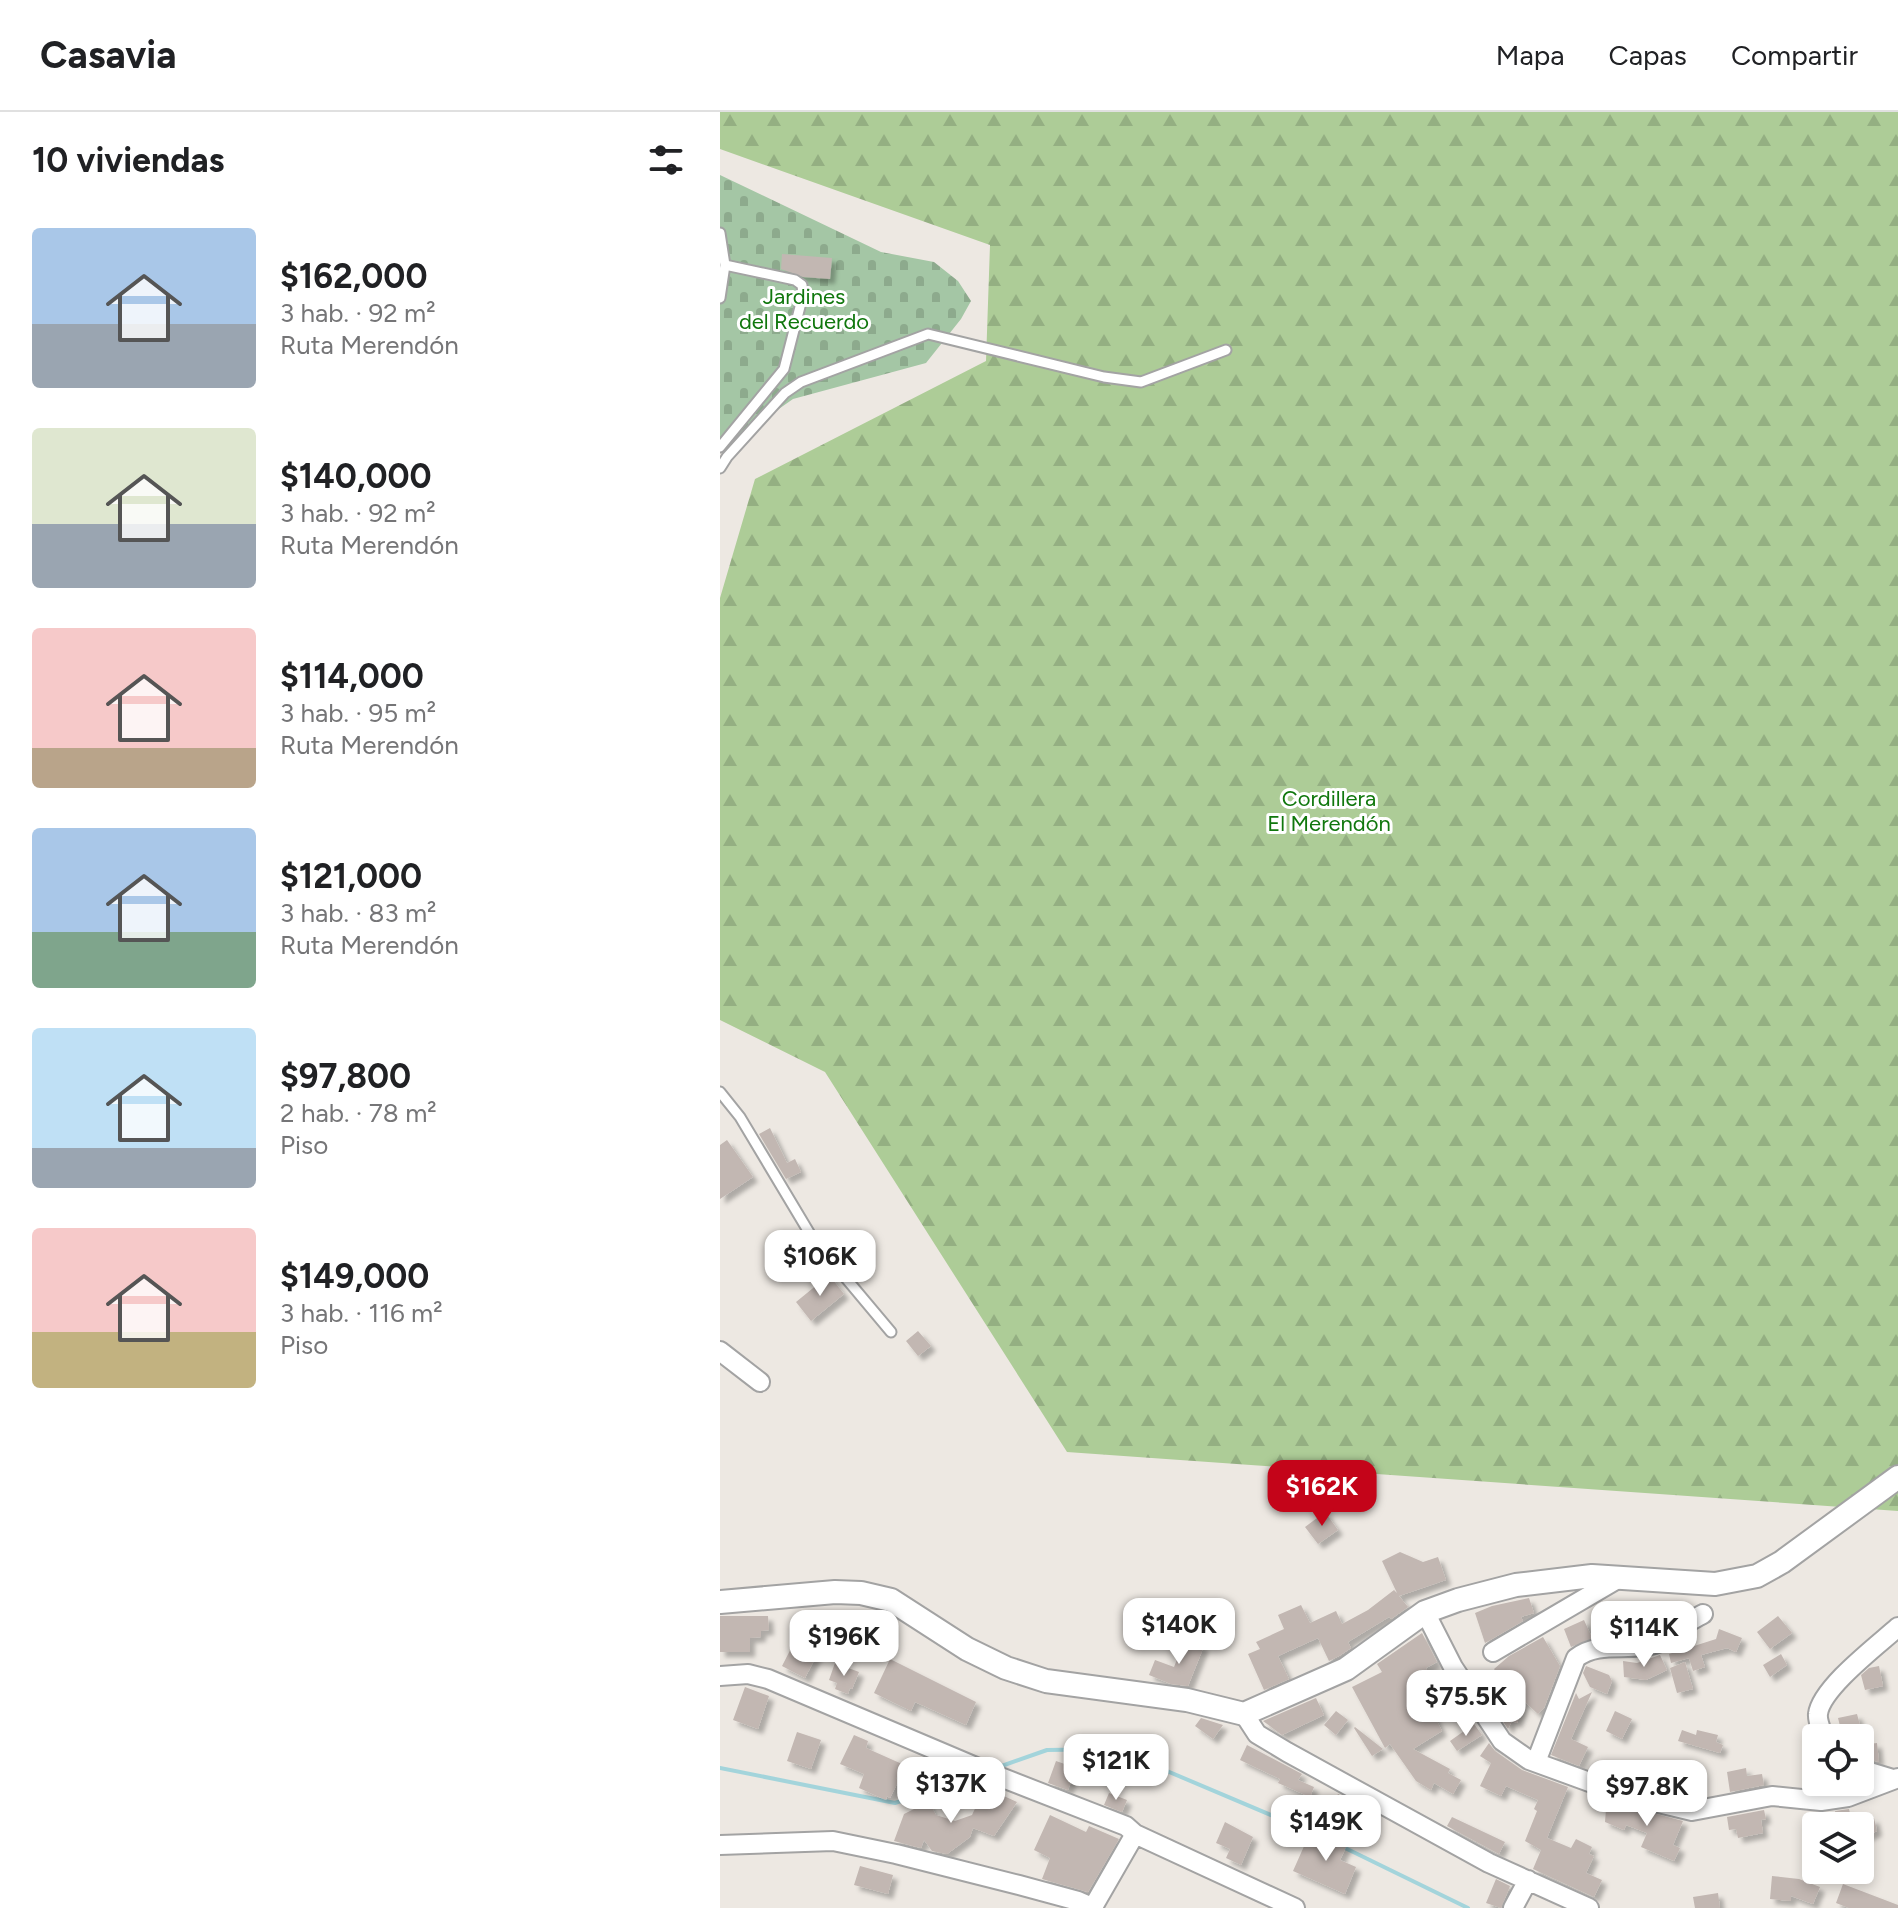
<!DOCTYPE html>
<html lang="es">
<meta charset="utf-8">
<style>
:root{--surface:#fff;--page:#f6f6f6;--text:#202124;--muted:#757577;--line:#e0e0e0;--accent:#c40419}
body{margin:0;font-family:Figtree,sans-serif;background:var(--page);color:var(--text);height:100vh;display:flex;flex-direction:column;font-size:30px;white-space:nowrap}
*{box-sizing:border-box;margin:0}
p{font-size:26px;color:var(--muted)}
.icon{flex:none;width:44px;height:44px;fill:none;stroke:currentColor;stroke-width:2;stroke-linecap:round;stroke-linejoin:round}
.map{position:relative;flex:1;overflow:hidden}
.details{display:flex;flex-direction:column;background:var(--surface);width:720px}
.details>*{flex:none}
.buttons{position:absolute;left:1082px;top:1612px;display:grid;gap:16px}
.buttons a{display:grid;place-items:center;width:72px;height:72px;border-radius:8px;background:var(--surface);box-shadow:0 4px 12px #0003;font-size:40px}
.price{position:absolute;translate:-50% -68px;padding:0 18px;border-radius:16px;background:#fff;color:#222;font-size:26px;line-height:52px;filter:drop-shadow(0 2px 4px #0008)}
.price::after{content:'';position:absolute;left:50%;top:48px;width:24px;height:18px;margin-left:-12px;background:inherit;clip-path:polygon(0 0,100% 0,50% 100%)}
.price.current{background:var(--accent);color:#fff}
ul{padding:0;list-style:none}
li{display:flex;align-items:center;gap:24px;height:200px;padding:0 32px}
li span{display:grid;place-items:center;flex:none;width:224px;height:160px;border-radius:8px;color:#555}
li>.icon{margin-inline-start:auto}
span .icon{width:96px;height:96px;fill:#fffc;stroke-width:1}
li b{font-size:34px}
h2{display:flex;justify-content:space-between;align-items:center;height:96px;padding:0 32px;font-size:34px}
header{display:flex;align-items:center;gap:48px;box-sizing:border-box;height:112px;padding:0 40px;background:var(--surface);border-bottom:2px solid var(--line)}
header strong{font-size:38px}
nav{display:flex;gap:44px;margin-inline-start:auto;font-size:28px}
main{display:flex;flex:1;min-height:0}
.map>svg:first-child{display:block}
.forest{fill:url(#forest-firs)}
.cemetery{fill:url(#cemetery-stones)}
.lines{fill:none;stroke-linecap:round;stroke-linejoin:round}
.stream{stroke:#a3d4db;stroke-width:4}
.building{fill:#c2b7b2;filter:url(#shadow)}
.service-casing{stroke:#a3a3a3;stroke-width:13}
.minor-casing{stroke:#a3a3a3;stroke-width:22}
.tertiary-casing{stroke:#a3a3a3;stroke-width:26}
.service{stroke:#fff;stroke-width:9}
.minor{stroke:#fff;stroke-width:18}
.tertiary{stroke:#fff;stroke-width:22}
.labels{text-anchor:middle;stroke-width:6;stroke-linejoin:round;paint-order:stroke}
.park-label{font-size:22px;fill:#10770d;stroke:#fff}
</style>
<header>
<strong>Casavia</strong>
<nav><a>Mapa</a><a>Capas</a><a>Compartir</a></nav>
</header>
<main>
<section class="details">
<h2>10 viviendas<svg class="icon" aria-label="filters" viewBox="0 0 24 24"><path d="M4 7h16M4 17h16"/><circle cx="9" cy="7" r="2"/><circle cx="15" cy="17" r="2"/></svg></h2>
<ul>
<li><span style="background:linear-gradient(#a9c7e8 60%,#9aa5b1 0)"><svg class="icon" aria-label="home" viewBox="0 0 24 24"><path d="M3 11l9-7 9 7M6 9v11h12V9"/></svg></span><div><b>$162,000</b><p>3 hab. · 92 m²</p><p>Ruta Merendón</p></div></li>
<li><span style="background:linear-gradient(#dfe7d0 60%,#9aa5b1 0)"><svg class="icon" aria-label="home" viewBox="0 0 24 24"><path d="M3 11l9-7 9 7M6 9v11h12V9"/></svg></span><div><b>$140,000</b><p>3 hab. · 92 m²</p><p>Ruta Merendón</p></div></li>
<li><span style="background:linear-gradient(#f6c9c9 75%,#b9a48a 0)"><svg class="icon" aria-label="home" viewBox="0 0 24 24"><path d="M3 11l9-7 9 7M6 9v11h12V9"/></svg></span><div><b>$114,000</b><p>3 hab. · 95 m²</p><p>Ruta Merendón</p></div></li>
<li><span style="background:linear-gradient(#a9c7e8 65%,#7fa58c 0)"><svg class="icon" aria-label="home" viewBox="0 0 24 24"><path d="M3 11l9-7 9 7M6 9v11h12V9"/></svg></span><div><b>$121,000</b><p>3 hab. · 83 m²</p><p>Ruta Merendón</p></div></li>
<li><span style="background:linear-gradient(#bfe0f5 75%,#9aa5b1 0)"><svg class="icon" aria-label="home" viewBox="0 0 24 24"><path d="M3 11l9-7 9 7M6 9v11h12V9"/></svg></span><div><b>$97,800</b><p>2 hab. · 78 m²</p><p>Piso</p></div></li>
<li><span style="background:linear-gradient(#f6c9c9 65%,#c2b280 0)"><svg class="icon" aria-label="home" viewBox="0 0 24 24"><path d="M3 11l9-7 9 7M6 9v11h12V9"/></svg></span><div><b>$149,000</b><p>3 hab. · 116 m²</p><p>Piso</p></div></li>
</ul>
</section>
<div class="map">
<svg width="1178" height="1796" viewBox="0 0 1178 1796">
<defs>
<pattern id="forest-firs" width="22" height="20" patternUnits="userSpaceOnUse" patternTransform="scale(2)"><rect width="22" height="20" fill="#adcc97"/><path d="M5 1l3.5 6h-7zM16 11l3.5 6h-7z" fill="#94af82"/></pattern>
<pattern id="cemetery-stones" width="16" height="16" patternUnits="userSpaceOnUse" patternTransform="scale(2)"><rect width="16" height="16" fill="#a4c6a5"/><path d="M2 7V4a2 2 0 0 1 4 0v3zM10 15v-3a2 2 0 0 1 4 0v3z" fill="#8daa8d"/></pattern>
<filter id="shadow"><feDropShadow dx="5" dy="5" stdDeviation="2" flood-color="#0004"/></filter>
</defs>
<rect width="100%" height="100%" fill="#ede8e2"/>
<path class="forest" d="M0,0H1178V1399L347,1340L105,960L0,908V486L35,367L266,249L270,133L0,37Z"/>
<path class="cemetery" d="M0,63L161,140L214,150L238,169L251,189L241,207L206,251L73,287L0,338Z"/>
<g class="lines">
<path class="stream" d="M0,1656L175,1691L256,1663
M276,1656L327,1638L395,1637L598,1723
M621,1734L748,1796"/>
</g>
<path class="building" d="M62,142L112,146L110,167L83,165L61,157Z
M50,1016L67,1051L75,1047L81,1060L66,1067L39,1022Z
M7,1028L33,1065L0,1087V1033Z
M109,1163L124,1182L91,1209L76,1190Z
M198,1219L211,1234L198,1244L186,1229Z
M605,1400L618,1418L598,1432L585,1415Z
M680,1440L703,1450L718,1445L726,1468L679,1484L688,1495L671,1507L669,1505L628,1530L631,1536L619,1544L609,1549L598,1526L558,1544L569,1567L544,1578L528,1542L540,1537L536,1530L564,1517L558,1503L581,1493L590,1511L616,1499L622,1512L648,1498L674,1478L677,1481L662,1449Z
M809,1486L814,1501L801,1505L803,1509L765,1531L755,1501L772,1494Z
M948,1490L959,1502L943,1514L933,1503Z
M0,1504H48L49,1518L41,1519V1525L30,1526V1540H0Z
M913,1504L919,1523H893L889,1511Z
M1058,1504L1072,1521L1050,1537L1037,1520Z
M864,1508L872,1526L851,1535L844,1517Z
M81,1517L104,1529L85,1566L62,1554Z
M999,1517L1022,1526L1016,1540L1007,1536L981,1543L985,1555L973,1559L969,1546L951,1551L949,1542L996,1527Z
M702,1521L717,1550L706,1556L717,1577L729,1571L739,1587L713,1601L722,1619L693,1637L730,1657L728,1661L741,1668L733,1682L714,1671L711,1678L696,1669L670,1632L665,1636L632,1575L662,1560L657,1552Z
M823,1525L840,1554L824,1596L818,1602L804,1589L797,1611L792,1609L788,1617L759,1573L776,1560L774,1557L789,1544Z
M465,1527L484,1534L468,1574L451,1572L429,1563L435,1548L454,1555Z
M1061,1542L1067,1553L1050,1565L1043,1553Z
M940,1543L947,1558L926,1568L904,1565L903,1549L917,1551Z
M170,1547L256,1590L246,1613L195,1590L191,1599L154,1581Z
M965,1550L973,1577L957,1581L950,1556Z
M115,1551L139,1560L132,1577L130,1576L128,1582L115,1577L117,1571L109,1568Z
M866,1554L889,1563L892,1569L887,1582L870,1575L863,1561Z
M1159,1554L1163,1574L1145,1578L1141,1563L1149,1556Z
M25,1575L49,1584L38,1617L13,1608Z
M872,1580L851,1627L868,1635L859,1654L831,1643L856,1581L859,1587Z
M596,1586L604,1603L562,1623L543,1609Z
M616,1599L628,1608L616,1623L604,1613Z
M895,1599L912,1607L902,1627L886,1619Z
M1137,1602L1141,1617L1122,1622L1118,1606Z
M481,1606L503,1613L493,1627L475,1614Z
M754,1612L762,1623L737,1639L730,1629Z
M635,1615L663,1637L652,1644L634,1616Z
M962,1618L976,1623L977,1618L998,1623L996,1630L1003,1633L1000,1641L958,1629Z
M77,1620L101,1628L91,1657L67,1649Z
M134,1623L148,1629L146,1636L182,1652L176,1667L179,1668L170,1686L167,1684L166,1688L139,1676L144,1662L120,1652Z
M769,1631L775,1639L802,1658L848,1675L827,1726L851,1736L856,1727L872,1735L869,1742L874,1744L866,1761L882,1768L874,1785L813,1757L821,1738L805,1729L817,1699L814,1697L818,1688L786,1674L781,1684L760,1674L771,1651L760,1644Z
M1157,1631L1159,1650L1140,1645V1633Z
M527,1633L582,1662L578,1668L594,1675L590,1685L558,1671L560,1667L520,1648Z
M336,1649L356,1656L348,1678L328,1671Z
M1026,1656L1027,1664L1042,1662L1044,1673L1010,1680L1007,1660Z
M275,1680L297,1690L274,1724L253,1716L250,1725L227,1742L212,1739L204,1728L201,1736L174,1729L184,1702L194,1697L197,1689H208L216,1703L235,1709L252,1703L259,1688L269,1693Z
M389,1681L407,1688L402,1700L384,1693Z
M618,1682L653,1701L648,1712L626,1701L630,1693L616,1686Z
M884,1688L963,1709L953,1733L960,1736L954,1749L921,1735L927,1721L906,1713L904,1718L885,1710L886,1697L882,1696Z
M1129,1697L1133,1714H1118L1115,1699Z
M1044,1698L1046,1707L1041,1708L1043,1721L1018,1726L1016,1717L1009,1718L1007,1705Z
M330,1703L366,1720L369,1714L399,1727L368,1780L322,1767L330,1746L314,1738Z
M732,1705L785,1730L779,1742L727,1714Z
M1154,1706L1157,1719L1140,1728V1712Z
M505,1710L533,1725L521,1753L506,1746L510,1737L496,1731Z
M597,1720L627,1733L620,1748L636,1755L625,1782L573,1759L585,1732L591,1735Z
M140,1754L173,1763L168,1782L134,1773Z
M1052,1764L1079,1767L1100,1775L1093,1792L1071,1784V1789L1050,1787Z
M776,1767L790,1774L781,1796L766,1791Z
M1123,1772L1178,1793V1796H1129L1116,1791Z
M998,1781L1000,1796H975L973,1785Z"/>
<g class="lines">
<defs>
<path id="service" d="M0,121L5,153L0,186
M0,335L64,257L83,183L82,173L75,168L5,153
M0,356L7,345L65,281L81,270L208,222L384,265L421,270L506,238
M0,980L20,1005L93,1127L171,1220"/>
<path id="minor" d="M0,1239L40,1270
M705,1500L733,1555L782,1629L809,1648L905,1683L972,1699L1052,1684L1101,1689L1128,1685L1178,1666
M773,1540L901,1465
M0,1564L28,1562L48,1567L270,1661L406,1714L415,1722L575,1796
M524,1602L537,1622L567,1640L769,1751L869,1796
M1104,1626C1102,1619 1097,1609 1098,1602C1101,1576 1158,1533 1178,1515
M816,1650L856,1546C879,1528 909,1540 935,1532C946,1529 952,1520 961,1514C968,1510 976,1506 983,1502
M1140,1657L1173,1667
M0,1733L113,1729L176,1742L299,1773L358,1789L374,1796
M373,1795L415,1722
M793,1796L808,1768"/>
<path id="tertiary" d="M0,1490L115,1480L141,1481L171,1488L247,1537L286,1556L326,1569L467,1588L524,1602L626,1557L705,1500L738,1488L796,1473L872,1464L995,1472L1037,1464L1062,1450L1178,1365"/>
</defs>
<use href="#service" class="service-casing"/>
<use href="#minor" class="minor-casing"/>
<use href="#tertiary" class="tertiary-casing"/>
<use href="#service" class="service"/>
<use href="#minor" class="minor"/>
<use href="#tertiary" class="tertiary"/>
</g>
<g class="labels">
<g class="park-label">
<text x="84" y="192">Jardines<tspan x="84" dy="25">del Recuerdo</tspan></text>
<text x="609" y="694">Cordillera<tspan x="609" dy="25">El Merendón</tspan></text>
</g>
</g>
</svg>
<div class="buttons">
<a><svg class="icon" aria-label="locate" viewBox="0 0 24 24"><circle cx="12" cy="12" r="6"/><path d="M12 2v4M12 18v4M2 12h4M18 12h4"/></svg></a>
<a><svg class="icon" aria-label="layers" viewBox="0 0 24 24"><path d="M12 4l9 5-9 5-9-5zM3 14l9 5 9-5"/></svg></a>
</div>
<b class="price" style="left:100px;top:1186px">$106K</b>
<b class="price current" style="left:602px;top:1416px">$162K</b>
<b class="price" style="left:459px;top:1554px">$140K</b>
<b class="price" style="left:924px;top:1557px">$114K</b>
<b class="price" style="left:124px;top:1566px">$196K</b>
<b class="price" style="left:746px;top:1626px">$75.5K</b>
<b class="price" style="left:396px;top:1690px">$121K</b>
<b class="price" style="left:231px;top:1713px">$137K</b>
<b class="price" style="left:927px;top:1716px">$97.8K</b>
<b class="price" style="left:606px;top:1751px">$149K</b>
</div>
</main>
